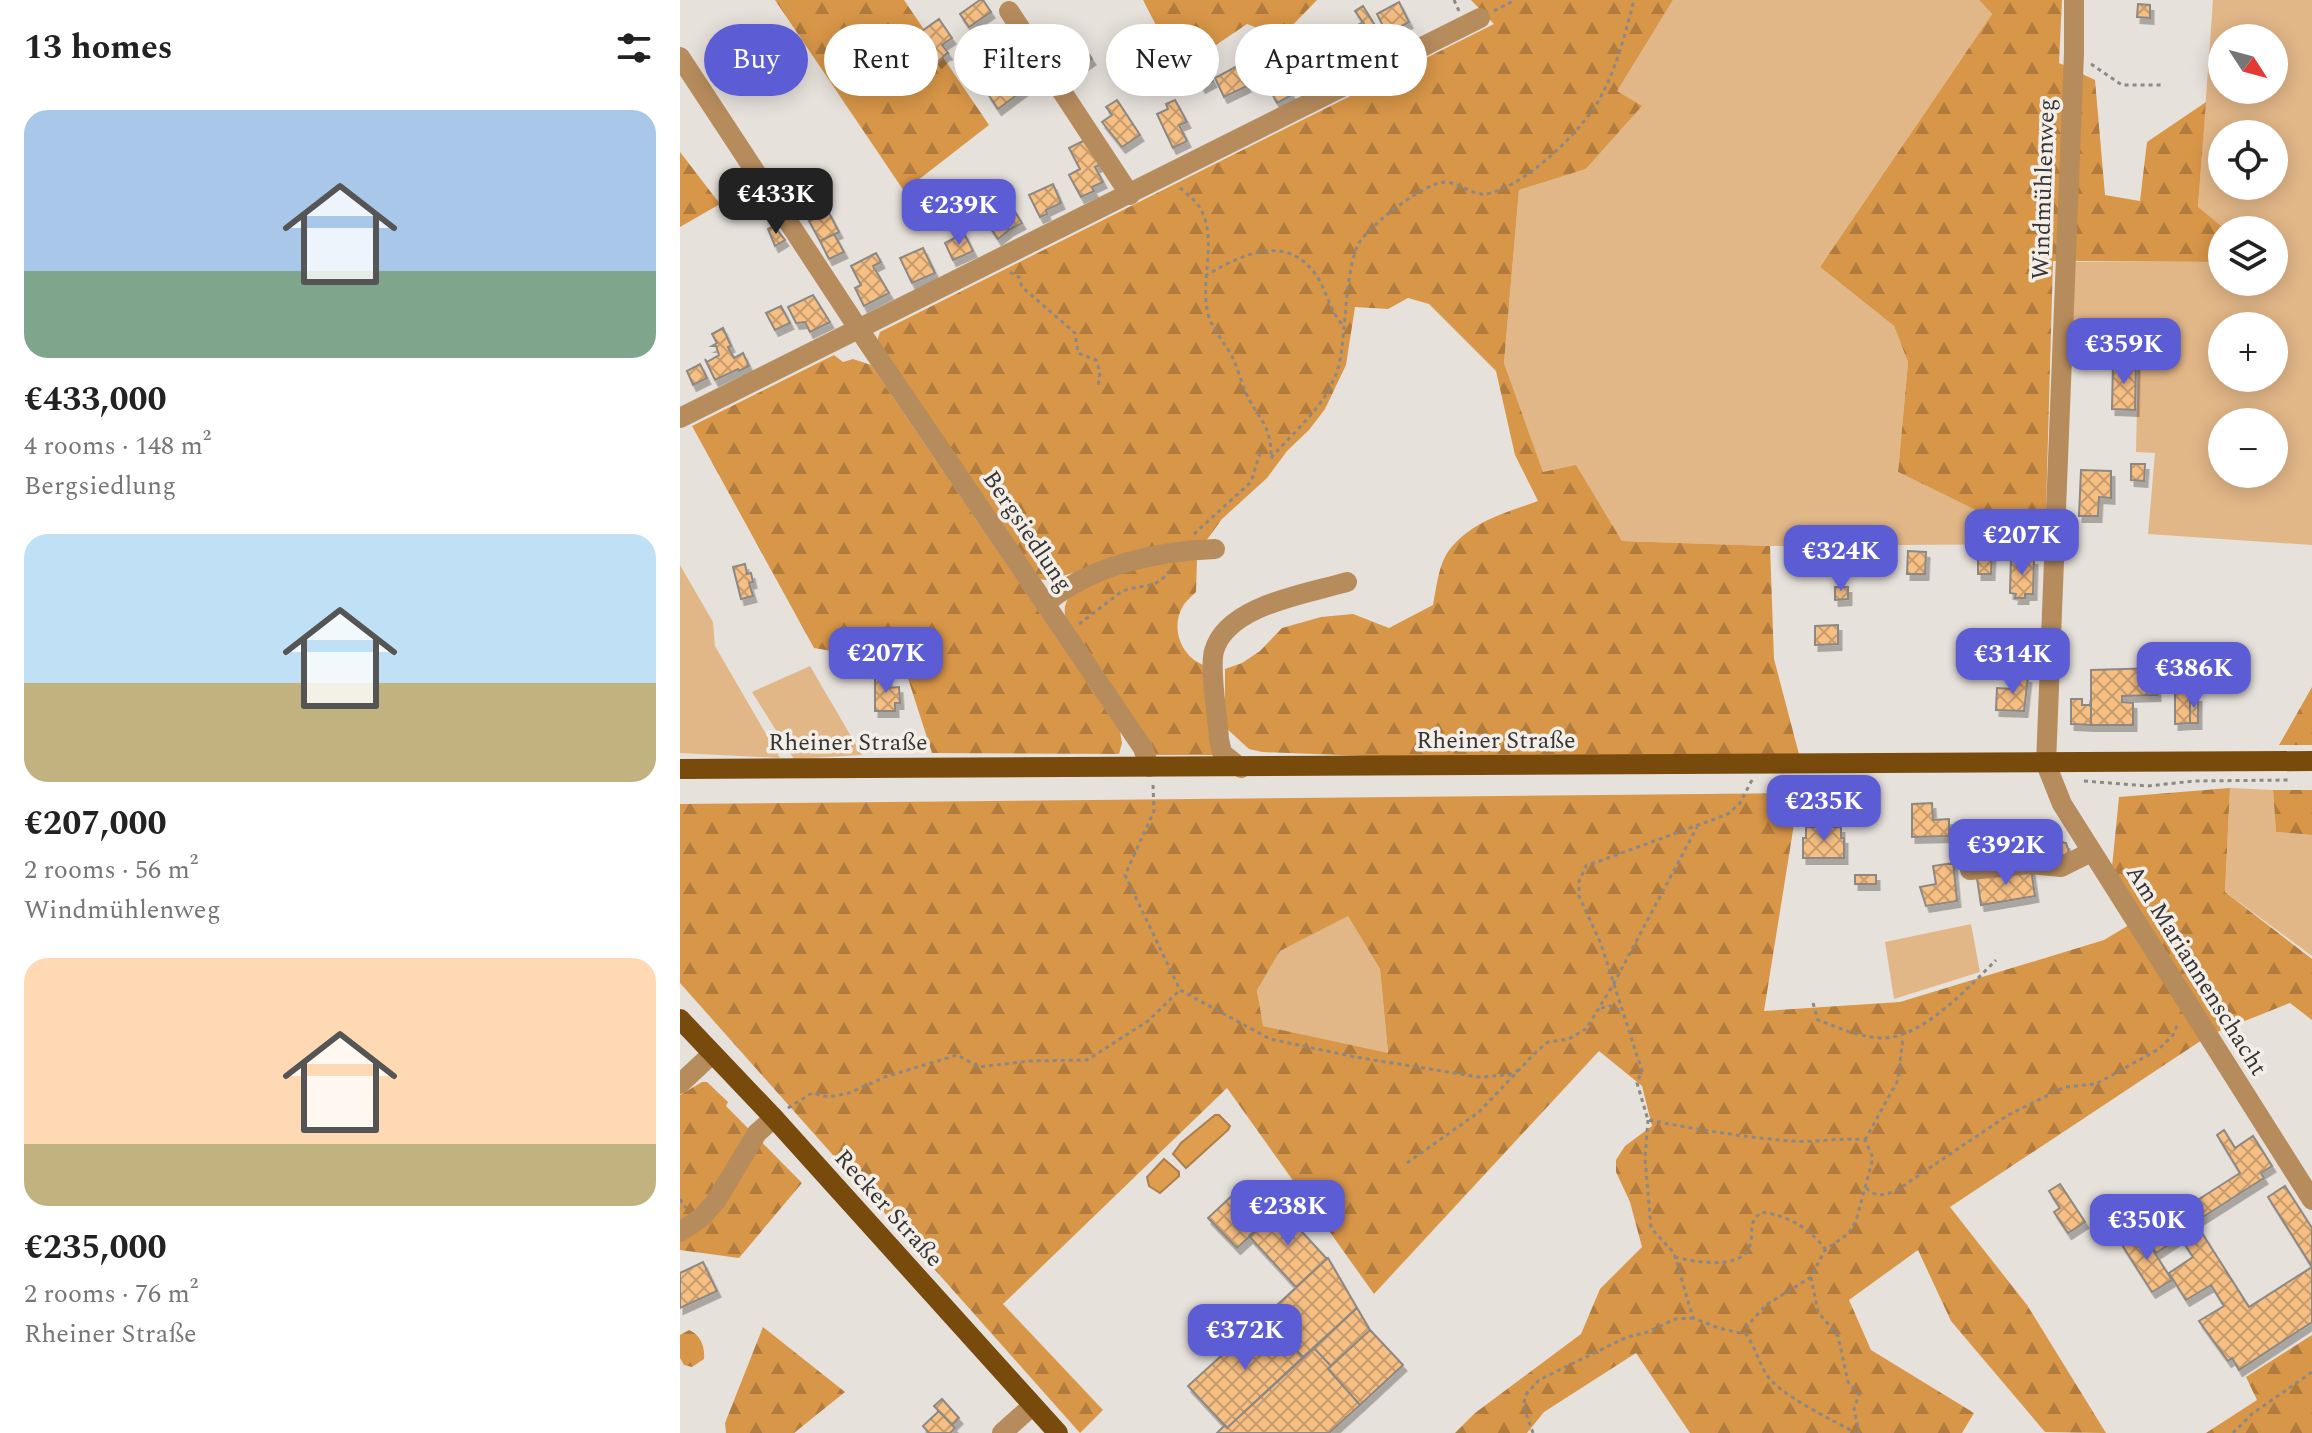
<!DOCTYPE html>
<meta charset="utf-8">
<style>
:root{--surface:#fff;--page:#f6f6f6;--text:#222;--muted:#767676;--accent:#5c5dd5}
body{margin:0;font-family:Spectral,serif;background:var(--page);color:var(--text);height:100vh;display:flex;flex-direction:column;font-size:30px;white-space:nowrap}
*{box-sizing:border-box;margin:0}
p{font-size:26px;color:var(--muted)}
.icon{flex:none;width:44px;height:44px;fill:none;stroke:currentColor;stroke-width:2;stroke-linecap:round;stroke-linejoin:round}
.map{position:relative;flex:1;overflow:hidden}
.side{display:flex;flex-direction:column;background:var(--surface);width:680px}
.side>*{flex:none}
.top-card{position:absolute;left:24px;top:24px;width:760px;height:72px;display:flex;gap:16px}
.needle{width:52px;rotate:126deg}
.controls{position:absolute;left:1528px;top:24px;display:grid;gap:16px}
.controls a{display:grid;place-items:center;width:80px;height:80px;border-radius:50%;background:var(--surface);box-shadow:0 4px 20px #0003;font-size:40px}
.price{position:absolute;translate:-50% -68px;padding:0 18px;border-radius:16px;background:var(--accent);color:#fff;font-size:26px;line-height:52px;filter:drop-shadow(0 2px 4px #0008)}
.price::after{content:'';position:absolute;left:50%;top:48px;width:24px;height:18px;margin-left:-12px;background:inherit;clip-path:polygon(0 0,100% 0,50% 100%)}
.price.selected{background:#222;color:#fff}
ul{padding:0;list-style:none}
li{display:grid;align-content:center;gap:16px;height:424px;padding:0 24px}
li span{display:grid;place-items:center;height:248px;border-radius:24px;color:#555}
li>.icon{margin-inline-start:auto}
span .icon{width:144px;height:144px;fill:#fffc;stroke-width:1}
li b{font-size:34px}
h2{display:flex;justify-content:space-between;align-items:center;height:96px;padding:0 24px;font-size:34px}
.pill{padding:0 28px;border-radius:36px;background:var(--surface);box-shadow:0 4px 20px #0003;font-size:28px;line-height:72px}
.pill.selected{background:var(--accent);color:#fff}
main{display:flex;flex:1;min-height:0}
.map>svg:first-child{display:block}
.grass{fill:#e2b788;fill-rule:evenodd}
.forest{fill:url(#forest-firs);fill-rule:evenodd}
.water{fill:#df9d4f;stroke:#ad7e47;stroke-width:2}
.building{fill:url(#building-cross-hatch);stroke:#8d8882;stroke-width:2;filter:url(#shadow)}
.lines{fill:none;stroke-linecap:round;stroke-linejoin:round}
.path{stroke:#8c8884;stroke-width:3;stroke-dasharray:4 4;stroke-linecap:butt}
.minor{stroke:#b78c5d;stroke-width:20}
.major{stroke:#784b0d;stroke-width:20}
.labels{text-anchor:middle;stroke-width:7;stroke-linejoin:round;paint-order:stroke}
.street-label{font-size:24px;fill:#373533;stroke:#f4eee8}
</style>
<main>
<section class="side">
<h2>13 homes<svg class="icon" aria-label="filters" viewBox="0 0 24 24"><path d="M4 7h16M4 17h16"/><circle cx="9" cy="7" r="2"/><circle cx="15" cy="17" r="2"/></svg></h2>
<ul>
<li><span style="background:linear-gradient(#a9c7e8 65%,#7fa58c 0)"><svg class="icon" aria-label="home" viewBox="0 0 24 24"><path d="M3 11l9-7 9 7M6 9v11h12V9"/></svg></span><div><b>€433,000</b><p>4 rooms · 148 m²</p><p>Bergsiedlung</p></div></li>
<li><span style="background:linear-gradient(#bfe0f5 60%,#c2b280 0)"><svg class="icon" aria-label="home" viewBox="0 0 24 24"><path d="M3 11l9-7 9 7M6 9v11h12V9"/></svg></span><div><b>€207,000</b><p>2 rooms · 56 m²</p><p>Windmühlenweg</p></div></li>
<li><span style="background:linear-gradient(#ffd9b3 75%,#c2b280 0)"><svg class="icon" aria-label="home" viewBox="0 0 24 24"><path d="M3 11l9-7 9 7M6 9v11h12V9"/></svg></span><div><b>€235,000</b><p>2 rooms · 76 m²</p><p>Rheiner Straße</p></div></li>
</ul>
</section>
<div class="map">
<svg width="1632" height="1433" viewBox="0 0 1632 1433">
<defs>
<pattern id="forest-firs" width="22" height="20" patternUnits="userSpaceOnUse" patternTransform="scale(2)"><rect width="22" height="20" fill="#d89648"/><path d="M5 1l3.5 6h-7zM16 11l3.5 6h-7z" fill="#b07b3d"/></pattern>
<pattern id="building-cross-hatch" width="8" height="8" patternUnits="userSpaceOnUse" patternTransform="scale(2)"><rect width="8" height="8" fill="#f6bf84"/><path d="M0 0l8 8M0 8l8-8" fill="none" stroke="#c89c6d"/></pattern>
<filter id="shadow"><feDropShadow dx="3.5" dy="6" stdDeviation="0" flood-color="#0004"/></filter>
</defs>
<rect width="100%" height="100%" fill="#e7e1db"/>
<path class="grass" d="M993,0H1299L1312,14L1140,267L1214,326L1228,362L1218,472L1365,544L1090,546L942,541L896,466L863,473L824,363L839,190L906,169L961,107L936,91Z
M1533,0H1632V545L1468,534L1475,453L1456,452L1458,361L1391,360L1393,262H1542V282H1594V230H1546L1518,208ZM1542,38H1594V90H1542ZM1542,134H1594V186H1542ZM1542,326H1594V378H1542ZM1542,422H1594V474H1542Z
M0,565L33,622L35,646L100,758L0,753Z
M130,666L182,755L114,759L72,692Z
M1550,788L1593,790L1596,832L1632,835V956L1545,892Z
M668,915L700,969L708,1054L582,1026L577,989L600,951Z
M1291,924L1300,972L1214,999L1205,942Z"/>
<path class="forest" d="M95,0H224L309,125L224,191Z
M463,0H637L601,37L567,24L499,70Z
M791,0H993L937,91L962,106L906,169L839,190L824,363L863,472L896,465L942,541L1090,546L1094,659L1120,758L684,756L582,752L569,749L545,727V669L562,663L580,651L602,628L641,617L673,614L709,628L753,605C756,590 758,569 766,555C786,523 825,513 858,501L835,455L816,371L749,304L728,298L708,309L675,307L666,365L645,409L629,430L607,451L587,478L542,519L526,541L365,580L359,579L197,341L200,332L814,24Z
M1299,0H1382L1379,63L1415,80L1425,195L1460,201L1467,142L1526,102L1518,207L1546,230H1542V262L1373,261L1365,544L1218,472L1228,362L1214,326L1140,267L1312,14Z
M0,152L40,204L0,227Z
M154,355L163,362L173,359L191,365L440,731L442,743L439,754L252,753L223,663L134,648L12,426Z
M513,556L517,561L516,592C512,596 506,601 503,606C490,628 501,656 523,665L535,755H476L469,747L386,619C381,603 391,592 403,583C417,573 492,561 513,556Z
M1632,687V745H1599Z
M1550,788L1545,892L1632,959V1020L1610,1003L1532,1034L1432,867L1439,797Z
M1593,790H1632V835L1596,832Z
M1119,793L1084,1011L1220,1002L1424,940L1449,925L1522,1040L1270,1207L1347,1305L1426,1433L1365,1432L1271,1321L1238,1250L1169,1300L1191,1350L1294,1413L1282,1433H1010L956,1353L864,1412L847,1433H775L795,1413L901,1334L920,1289L962,1247L950,1202L936,1172V1160L945,1146L972,1126L962,1086L919,1051L694,1294L547,1088L323,1304L423,1410L400,1433L0,983V804ZM668,916L700,969L708,1053L583,1026L577,990L600,951Z
M22,1082H27L48,1102L46,1106L122,1183L59,1258L0,1250V1095Z
M83,1327L165,1392L114,1433H46L45,1423Z
M9,1330C21,1335 25,1347 24,1359L12,1367L4,1365L0,1358V1335Z
M1632,1335V1433H1526L1577,1400L1566,1377Z"/>
<path class="water" d="M535,1115H539L550,1126L548,1130L506,1168L493,1154L501,1143Z
M484,1159L499,1172V1176L480,1193L469,1186L467,1177Z"/>
<path class="building" d="M300,0H303L311,12L289,27L280,14Z
M719,2L729,22L707,34L697,14Z
M1458,4L1470,5V18L1457,17Z
M683,6L694,24L687,28L675,11Z
M259,19L272,38L262,45L269,54L267,53L258,62L238,34Z
M683,22L693,39L673,52L662,34Z
M385,28L399,48L381,60L368,40Z
M647,41L661,68L653,73L652,71L634,82L621,55Z
M403,45L412,59L395,70L387,57Z
M332,48L340,61L323,72L314,59Z
M340,61L354,82L318,109L308,94L328,81L322,73Z
M624,61L633,79L620,86L609,69Z
M557,66L567,86L544,97L535,78Z
M526,68L533,81L522,87L515,73Z
M600,72L612,95L597,103L585,80Z
M437,100L460,135L442,147L422,122L432,115L426,107Z
M495,100L507,122L499,125L507,141L493,148L477,114L488,109L486,104Z
M405,140L421,164L415,167L423,182L412,187L414,191L401,197L389,175L400,169L389,148Z
M373,184L381,203L366,210L367,214L360,217L349,195Z
M329,202L342,223L329,230L316,210Z
M316,210L329,230L318,239L304,218Z
M148,211L159,232L140,241L129,221Z
M94,226L105,240L95,246L88,229Z
M284,233L293,251L273,260L265,243Z
M154,234L164,252L149,259L140,241Z
M243,248L255,273L232,283L220,258Z
M196,253L201,262L193,266L209,293L184,306L175,288L181,285L171,266Z
M133,295L150,322L130,332L125,322L116,323L108,307Z
M101,306L110,323L95,330L86,313Z
M43,328L51,346L48,347L54,358L63,353L69,366L59,371L58,369L35,380L25,359L27,362L39,355L36,346H32L37,343L32,334Z
M1433,362H1456L1455,410L1432,409Z
M20,364L27,378L13,385L7,371Z
M1451,464H1465L1464,481L1451,480Z
M1401,470L1431,471V498L1419,497L1418,516H1399Z
M1298,550H1312L1311,574H1298Z
M1228,551L1246,552L1245,574H1227Z
M1331,558L1354,559L1353,594H1345V598H1335L1336,594L1330,593Z
M65,564L67,574L71,573L73,582L69,583L73,596L61,599L53,567Z
M1155,587H1168V599L1155,600Z
M1158,625V644L1135,645V626Z
M1476,668L1477,695L1442,696V702L1453,703V725H1411V670Z
M195,676H208V688L219,687L220,703H215V711H195Z
M1333,676L1348,677L1344,711L1316,710L1317,688L1333,689Z
M1495,688H1510V723L1495,724Z
M1510,696H1518V723H1510Z
M1391,699H1402V705H1410L1411,699V725L1391,724Z
M1252,803L1253,820L1269,819V836L1232,837V804Z
M1377,826V841L1386,843L1389,852L1383,858L1366,854L1303,856L1302,828Z
M1126,827H1161V838H1164V858H1123V838H1126Z
M1280,843H1295L1296,858L1282,860Z
M1273,860L1277,901L1246,906L1240,887L1256,884L1253,866L1273,863Z
M1351,869L1355,896L1301,905L1297,878Z
M1175,875H1196V884H1175Z
M1544,1130L1555,1148L1573,1136L1592,1166L1581,1173L1584,1178L1515,1222L1569,1307L1632,1267V1322L1559,1370L1552,1358L1548,1361L1519,1321L1544,1306L1531,1285L1506,1300L1489,1273L1513,1257L1500,1237L1476,1253L1464,1234L1560,1173L1537,1135Z
M568,1181L596,1212L557,1248L528,1218Z
M1380,1184L1405,1222L1388,1233L1374,1212L1380,1208L1369,1191Z
M1605,1186L1632,1228V1267L1588,1197Z
M600,1208L647,1259L616,1287L569,1236Z
M1462,1233L1492,1280L1472,1292L1442,1245Z
M648,1258L677,1308L623,1357L584,1317Z
M23,1262L37,1291L0,1308V1273Z
M677,1308L690,1330L651,1366L634,1348Z
M584,1317L623,1357L547,1428L508,1386Z
M690,1330L723,1365L680,1405L648,1369Z
M634,1348L651,1366L648,1369L680,1405L649,1433H537L545,1425L547,1428Z
M262,1399L279,1418L272,1425L254,1406Z
M259,1411L275,1428L270,1433H249L243,1426Z"/>
<g class="lines">
<path class="path" d="M774,0L779,11
M814,11L835,0
M1411,64L1442,85H1481
M500,188C506,193 514,199 518,205C540,237 519,278 528,314C532,329 541,338 549,351C556,363 560,378 565,391C577,418 592,424 591,458
M330,272L339,277L342,287L395,333L398,353L416,360L420,372L418,387
M525,276C561,255 606,232 636,275C647,291 650,312 663,325
M591,458C617,428 652,401 660,360C666,331 665,263 681,240C693,223 744,183 765,182C779,182 792,196 806,194C843,187 893,139 914,108C934,78 945,35 954,0
M514,534L571,482L580,453
M399,624L441,592C460,583 476,591 489,571
M1072,780L1060,803L1048,814L906,866L899,881V896L921,944L962,1071L957,1083L968,1120C1015,1129 1062,1137 1110,1141C1135,1143 1160,1137 1185,1140L1193,1158L1176,1221L1168,1234L1145,1250L1131,1277L1086,1305L1068,1325L1066,1334C1075,1347 1078,1360 1086,1374C1098,1394 1154,1421 1176,1433
M1404,781L1468,786L1514,781L1608,780
M473,785L474,811L445,875L500,990L590,1039L675,1057L799,1077L829,1075L838,1070
M1133,1003L1138,1020C1159,1028 1182,1038 1204,1038C1243,1037 1290,986 1316,960
M921,1008L930,1006L939,1010
M108,1108L132,1093L149,1097L169,1093L205,1077L277,1055L299,1067L349,1061L407,1060L468,1021L500,990
M968,1120L965,1158L971,1228L994,1253L1013,1318L1039,1328L1064,1334
M1185,1140L1218,1080L1223,1037
M727,1163L799,1112L857,1051L868,1042L889,1039L906,1029L933,985L1017,827
M1186,1188C1196,1198 1206,1195 1217,1190L1328,1115L1385,1087L1416,1084L1479,1049L1493,1035L1498,1023
M0,1199L6,1208
M995,1257C1013,1262 1059,1270 1069,1248C1075,1232 1066,1226 1081,1212C1106,1215 1129,1227 1145,1249
M1131,1277L1138,1312L1158,1336L1168,1382L1179,1394L1174,1409L1179,1433
M853,1433L843,1405L847,1393L859,1380L947,1337L968,1332L995,1319L1013,1318
M1553,1433L1572,1414L1632,1372"/>
<path class="minor" d="M1394,0V53L1366,764L1382,804L1632,1200
M329,11L450,195
M0,57L178,328L463,748L469,767
M0,418L800,18
M366,603C412,565 477,551 535,549
M561,768L542,753L539,739C538,716 529,671 534,651C547,605 626,594 667,582
M1290,870L1350,864L1381,867L1411,852
M0,1084L32,1054
M0,1232L22,1217L36,1201L77,1133L94,1118
M322,1433L352,1406"/>
<path class="major" d="M0,769L1632,761
M0,1019L94,1118L378,1433"/>
</g>
<g class="labels">
<g class="street-label">
<text transform="translate(1363 189) rotate(-88)" y="8">Windmühlenweg</text>
<text transform="translate(348 531) rotate(56)" y="8">Bergsiedlung</text>
<text x="816" y="748">Rheiner Straße</text>
<text x="168" y="750">Rheiner Straße</text>
<text transform="translate(1517 970) rotate(58)" y="8">Am Mariannenschacht</text>
<text transform="translate(209 1208) rotate(48)" y="8">Recker Straße</text>
</g>
</g>
</svg>
<div class="controls">
<a><svg class="needle" viewBox="-14 -14 28 28"><path d="M0-13l5 13h-10z" fill="#e53935"/><path d="M0 13l5-13h-10z" fill="#767676"/></svg></a>
<a><svg class="icon" aria-label="locate" viewBox="0 0 24 24"><circle cx="12" cy="12" r="6"/><path d="M12 2v4M12 18v4M2 12h4M18 12h4"/></svg></a>
<a><svg class="icon" aria-label="layers" viewBox="0 0 24 24"><path d="M12 4l9 5-9 5-9-5zM3 14l9 5 9-5"/></svg></a>
<a>+</a>
<a>−</a>
</div>
<b class="price selected" style="left:96px;top:236px">€433K</b>
<b class="price" style="left:279px;top:247px">€239K</b>
<b class="price" style="left:1444px;top:386px">€359K</b>
<b class="price" style="left:1342px;top:577px">€207K</b>
<b class="price" style="left:1161px;top:593px">€324K</b>
<b class="price" style="left:206px;top:695px">€207K</b>
<b class="price" style="left:1333px;top:696px">€314K</b>
<b class="price" style="left:1514px;top:710px">€386K</b>
<b class="price" style="left:1144px;top:843px">€235K</b>
<b class="price" style="left:1326px;top:887px">€392K</b>
<b class="price" style="left:608px;top:1248px">€238K</b>
<b class="price" style="left:1467px;top:1262px">€350K</b>
<b class="price" style="left:565px;top:1372px">€372K</b>
<div class="top-card">
<a class="pill selected">Buy</a>
<a class="pill">Rent</a>
<a class="pill">Filters</a>
<a class="pill">New</a>
<a class="pill">Apartment</a>
</div>
</div>
</main>
